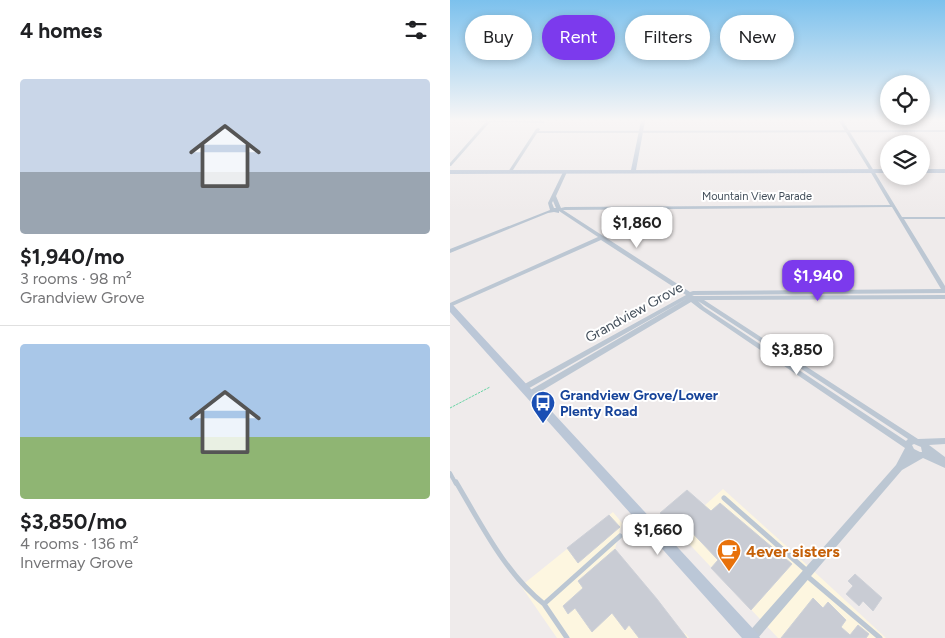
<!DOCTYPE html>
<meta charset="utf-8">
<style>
:root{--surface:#fff;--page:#f2f2f2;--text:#202124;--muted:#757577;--line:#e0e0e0;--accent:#7c3aed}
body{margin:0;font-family:Figtree,sans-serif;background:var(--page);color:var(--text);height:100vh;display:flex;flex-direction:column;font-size:19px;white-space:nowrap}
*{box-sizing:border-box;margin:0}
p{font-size:16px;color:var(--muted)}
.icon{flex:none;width:28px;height:28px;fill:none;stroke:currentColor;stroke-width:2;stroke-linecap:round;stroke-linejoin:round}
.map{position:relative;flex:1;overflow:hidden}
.side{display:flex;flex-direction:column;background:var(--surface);width:450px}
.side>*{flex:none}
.hud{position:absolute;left:15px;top:15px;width:405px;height:45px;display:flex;gap:10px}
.controls{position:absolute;left:430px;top:75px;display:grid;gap:10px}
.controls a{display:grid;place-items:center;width:50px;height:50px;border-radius:50%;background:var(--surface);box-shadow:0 2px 8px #0003;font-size:25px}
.price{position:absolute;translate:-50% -42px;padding:0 11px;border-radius:10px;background:#fff;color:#222;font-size:16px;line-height:32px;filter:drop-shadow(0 1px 2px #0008)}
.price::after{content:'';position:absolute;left:50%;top:30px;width:15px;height:11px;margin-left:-8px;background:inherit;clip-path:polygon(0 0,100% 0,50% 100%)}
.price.active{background:var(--accent);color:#fff}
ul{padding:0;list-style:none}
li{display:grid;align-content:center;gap:10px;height:265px;padding:0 20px}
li+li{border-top:1px solid var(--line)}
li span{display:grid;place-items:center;height:155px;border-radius:5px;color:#555}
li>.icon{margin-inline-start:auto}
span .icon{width:90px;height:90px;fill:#fffc;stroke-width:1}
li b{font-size:21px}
h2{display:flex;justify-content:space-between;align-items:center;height:60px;padding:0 20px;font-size:21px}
.chip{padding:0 18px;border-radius:22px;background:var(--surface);box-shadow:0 2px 8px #0003;font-size:18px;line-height:45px}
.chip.active{background:var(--accent);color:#fff}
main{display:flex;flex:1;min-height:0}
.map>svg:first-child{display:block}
.commercial{fill:#fdf6e0}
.building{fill:#c9ccd4;stroke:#ced1d8}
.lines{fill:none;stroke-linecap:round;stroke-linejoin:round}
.path{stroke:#68d4a4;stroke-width:1;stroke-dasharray:2.5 1;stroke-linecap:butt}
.service-far1{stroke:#bcc7d3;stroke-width:4}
.service{stroke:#bcc7d3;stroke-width:5}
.minor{fill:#bcc7d3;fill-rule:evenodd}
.tertiary{fill:#bcc7d3;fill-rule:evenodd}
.secondary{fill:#bbc7d7;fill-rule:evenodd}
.labels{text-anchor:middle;stroke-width:4;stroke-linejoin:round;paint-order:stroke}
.far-street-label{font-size:11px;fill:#424e5a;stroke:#fff}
.street-label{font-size:14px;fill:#424e5a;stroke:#fff}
.transit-label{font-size:14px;font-weight:bold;fill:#164399;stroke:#fff;text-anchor:start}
.near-food-label{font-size:16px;font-weight:bold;fill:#c56008;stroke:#fff;text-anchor:start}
</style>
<main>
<section class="side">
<h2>4 homes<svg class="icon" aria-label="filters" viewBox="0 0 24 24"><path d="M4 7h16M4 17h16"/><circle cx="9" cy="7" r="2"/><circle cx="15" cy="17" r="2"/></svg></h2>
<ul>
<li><span style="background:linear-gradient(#c9d6e8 60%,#9aa5b1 0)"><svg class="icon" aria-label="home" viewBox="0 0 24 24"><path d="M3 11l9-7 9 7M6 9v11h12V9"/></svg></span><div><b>$1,940/mo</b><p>3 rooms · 98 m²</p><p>Grandview Grove</p></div></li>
<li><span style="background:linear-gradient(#a9c7e8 60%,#8fb573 0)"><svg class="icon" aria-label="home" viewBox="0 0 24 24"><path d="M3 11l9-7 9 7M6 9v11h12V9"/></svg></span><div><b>$3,850/mo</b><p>4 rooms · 136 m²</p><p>Invermay Grove</p></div></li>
</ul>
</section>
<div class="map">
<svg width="495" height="638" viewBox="0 0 495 638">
<rect width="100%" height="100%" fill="#efebeb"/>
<path class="commercial" d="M273,489L344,553L436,638H328L210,513L237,490L254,506Z
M163,512L172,523L165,549L234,634L235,633L239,638H107L71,586Z"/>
<path class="building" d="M237,490L261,511L270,503L342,564L301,610L261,568L268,560L234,524L227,530L210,513Z
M159,515L170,527L128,563L117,548Z
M165,549L207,599L237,638H189L179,625L175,630L162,613L142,632L125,608L118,614L113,606L133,588L128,581Z
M405,574L432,598L423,611L413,601L409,606L396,594L403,586L398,581Z
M363,598L373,608L378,602L396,620L391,627L400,635L408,625L419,634L416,638H331Z"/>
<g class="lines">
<path class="path" d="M0,408L40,387"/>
<path class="service-far1" d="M0,473L6,484"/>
<path class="service" d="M6,482C31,524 55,573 94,604
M274,498L357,571
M357,576L430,638
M117,638L94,604L170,536"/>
<path class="minor" d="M12,121H94L95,122L93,123L40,122L1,166H0V163L36,122Z
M88,128L90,129L89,131L495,130V132L87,133L61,173H59L58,172L86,129Z
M421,170L424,171L452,217H495V219H454L495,286V293L244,295L242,296L495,295V299L254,300L468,439L495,438V444L479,445L495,457V468L473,458L452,470L308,638H296L297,634L446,465L455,448L250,309L241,302L83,396L80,397L77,396L76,394L77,392L238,298L74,391L71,390L70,388L71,386L236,295L151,240L0,307V303L148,237L109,211V213L104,212L98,213L0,253V249L100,210L98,203L113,172L115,171L117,172L106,196L111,208L115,207L440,205L420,171ZM103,201L106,208H104L102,203ZM442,207L491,289L243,291L240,292L113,210ZM248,301L458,439L456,441L254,307ZM464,444L471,447L472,452H470L464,449L462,445Z"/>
<path class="tertiary" d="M389,121H393L424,171V172L420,171Z"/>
<path class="secondary" d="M191,121H195L186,170L439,169V173L0,174V170H181Z
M471,169H495V173H471Z
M0,304L3,305L307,633L310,638H292L0,312Z"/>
</g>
<linearGradient id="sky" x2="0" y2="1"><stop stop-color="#7cc1ed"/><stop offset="0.57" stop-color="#f8f6f6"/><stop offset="1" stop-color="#f8f6f6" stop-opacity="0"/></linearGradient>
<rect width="495" height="211" fill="url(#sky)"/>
<defs>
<symbol id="bus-pin" viewBox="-11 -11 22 30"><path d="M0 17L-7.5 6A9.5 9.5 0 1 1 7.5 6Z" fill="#1a4fb4" stroke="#fff"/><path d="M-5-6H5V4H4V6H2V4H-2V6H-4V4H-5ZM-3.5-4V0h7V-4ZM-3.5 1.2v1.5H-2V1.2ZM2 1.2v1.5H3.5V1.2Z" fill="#fff"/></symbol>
<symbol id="cafe-pin" viewBox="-11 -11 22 30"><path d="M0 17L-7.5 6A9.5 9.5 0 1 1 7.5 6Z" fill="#e8710a" stroke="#fff"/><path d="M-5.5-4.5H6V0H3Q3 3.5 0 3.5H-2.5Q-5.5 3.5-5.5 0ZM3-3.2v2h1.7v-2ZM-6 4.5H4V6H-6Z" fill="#fff"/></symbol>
</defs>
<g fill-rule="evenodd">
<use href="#bus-pin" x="79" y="389" width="28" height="38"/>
<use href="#cafe-pin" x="265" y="537" width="28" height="38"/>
</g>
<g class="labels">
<g class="far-street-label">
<text x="307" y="200">Mountain View Parade</text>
</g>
<g class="street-label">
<text transform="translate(184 312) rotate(-29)" y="5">Grandview Grove</text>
</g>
<g class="transit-label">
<text x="110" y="400">Grandview Grove/Lower<tspan x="110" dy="16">Plenty Road</tspan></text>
</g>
<g class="near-food-label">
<text x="296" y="557">4ever sisters</text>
</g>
</g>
</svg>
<div class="controls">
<a><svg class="icon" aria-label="locate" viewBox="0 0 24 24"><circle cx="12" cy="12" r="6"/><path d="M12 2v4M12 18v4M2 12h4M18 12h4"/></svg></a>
<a><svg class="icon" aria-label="layers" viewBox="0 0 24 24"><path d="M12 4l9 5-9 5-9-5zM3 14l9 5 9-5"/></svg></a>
</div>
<b class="price" style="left:187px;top:249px">$1,860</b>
<b class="price active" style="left:368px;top:302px">$1,940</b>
<b class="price" style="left:347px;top:376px">$3,850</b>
<b class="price" style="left:208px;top:556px">$1,660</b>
<div class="hud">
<a class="chip">Buy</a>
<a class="chip active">Rent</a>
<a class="chip">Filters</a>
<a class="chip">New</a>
</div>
</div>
</main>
